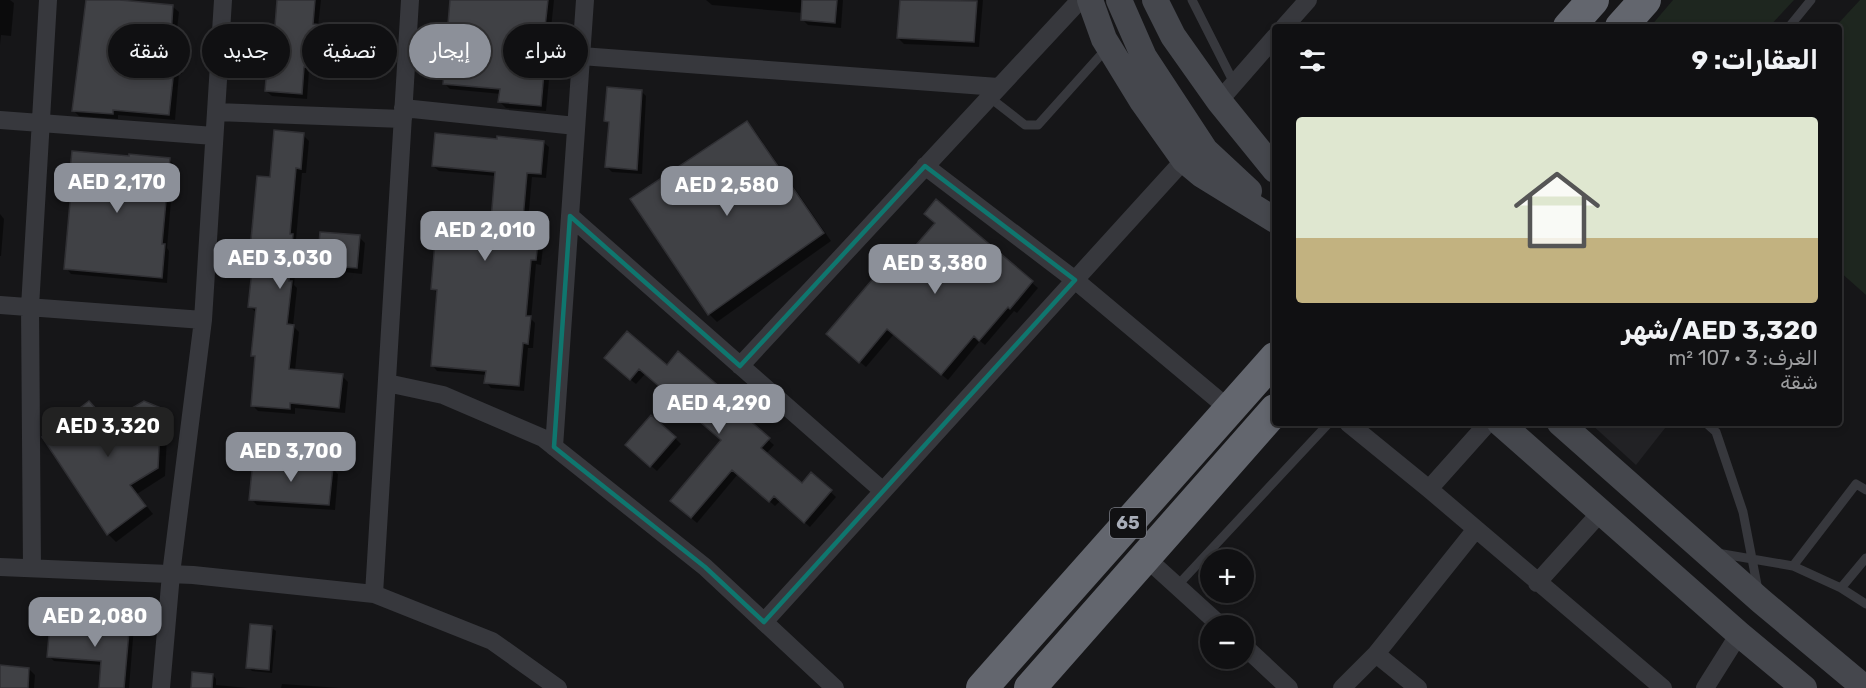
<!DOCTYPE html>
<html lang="ar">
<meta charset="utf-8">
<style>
:root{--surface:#101012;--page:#19191b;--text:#f1f3f6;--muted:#9c9d9f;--line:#303032;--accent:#8c9099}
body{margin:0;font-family:Rubik,Cairo,sans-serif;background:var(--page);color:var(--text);direction:rtl;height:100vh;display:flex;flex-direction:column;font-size:22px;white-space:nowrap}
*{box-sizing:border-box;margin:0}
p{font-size:20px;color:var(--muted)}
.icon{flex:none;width:33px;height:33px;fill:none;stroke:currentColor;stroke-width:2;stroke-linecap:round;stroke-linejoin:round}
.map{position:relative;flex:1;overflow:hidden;direction:ltr}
.sheet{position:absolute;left:1272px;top:24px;width:570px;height:402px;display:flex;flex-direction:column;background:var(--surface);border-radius:6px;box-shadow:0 3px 9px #0003,0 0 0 2px var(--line);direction:rtl}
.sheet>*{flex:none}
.top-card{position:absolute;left:18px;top:24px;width:570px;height:54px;direction:rtl;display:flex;gap:12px}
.buttons{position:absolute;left:1200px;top:549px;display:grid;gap:12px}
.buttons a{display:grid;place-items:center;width:54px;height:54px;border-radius:50%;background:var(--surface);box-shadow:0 3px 9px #0003,0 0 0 2px var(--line);font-size:30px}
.price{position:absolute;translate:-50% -51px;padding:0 14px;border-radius:12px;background:var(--accent);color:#fff;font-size:20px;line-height:39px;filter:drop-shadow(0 2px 3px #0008)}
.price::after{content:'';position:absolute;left:50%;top:36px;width:18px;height:14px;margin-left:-9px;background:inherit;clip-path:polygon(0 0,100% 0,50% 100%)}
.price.current{background:#222;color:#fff}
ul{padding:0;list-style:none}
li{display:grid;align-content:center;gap:12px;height:318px;padding:0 24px}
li+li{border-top:2px solid var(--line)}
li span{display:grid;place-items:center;height:186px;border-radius:6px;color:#555}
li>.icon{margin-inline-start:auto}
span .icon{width:108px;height:108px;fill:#fffc;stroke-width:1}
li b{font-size:26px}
h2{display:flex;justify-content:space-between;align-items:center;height:72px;padding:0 24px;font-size:26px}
.pill{padding:0 21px;border-radius:27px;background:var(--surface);box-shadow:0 3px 9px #0003,0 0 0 2px var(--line);font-size:21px;line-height:54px}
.pill.current{background:var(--accent);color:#fff}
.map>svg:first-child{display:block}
.built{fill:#222225}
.green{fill:#1e261f}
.shadow{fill:#0007}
.building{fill:#404145;stroke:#303034;stroke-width:1.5}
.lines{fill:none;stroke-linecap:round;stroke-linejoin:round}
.lane{stroke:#37383d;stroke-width:9}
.street{stroke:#37383d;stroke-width:18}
.secondary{stroke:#45474d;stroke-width:26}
.highway{stroke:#63666e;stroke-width:32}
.marked{fill:none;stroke:#0f766e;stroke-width:4.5;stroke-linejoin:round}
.labels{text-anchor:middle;stroke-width:6;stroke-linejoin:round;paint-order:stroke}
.shield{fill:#111113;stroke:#7b7e86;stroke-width:1.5}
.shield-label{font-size:18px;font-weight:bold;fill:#a8adb8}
</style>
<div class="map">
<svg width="1866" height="688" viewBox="0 0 1866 688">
<rect width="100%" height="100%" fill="#161618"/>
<path class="built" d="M1590,423H1669L1636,465Z"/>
<path class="green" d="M1673,0H1794L1769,27H1650Z
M1860,0H1866V295L1839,271V27H1835Z"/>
<path class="shadow" d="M0,0H10L14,3L11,36L1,35L0,45Z
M88,0H129V2L173,7L179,12L176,38L184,44L182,74H179L175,120L118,115V119L79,116L73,110Z
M279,0H321L318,26L374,31L379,37L375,77L309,71L307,99L272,96L266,91L270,56L267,54L276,27Z
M452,0H554L546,76L549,80L546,111L506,108L500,102L501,94L450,89L444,83Z
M706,0H843L841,28L808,25L802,19L803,13L712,5Z
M901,0H983L979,47L904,44L898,38Z
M641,91L646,96L642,174L612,172L607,167L610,125L606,121Z
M747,123L755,131L831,241L717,322L709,314Z
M303,135L309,141L306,173H302L296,239L298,242L294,285L297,288L293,326L299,332L295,371L342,376L348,382L345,413L295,408V414L258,411L252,405L256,359L253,355L257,313L250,307L254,264L251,260L271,179Z
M498,140L543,142L549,147L546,178L532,177L527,232L538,233L544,238L541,265L536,264L531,319L535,323L533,348H528L524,391L491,388L486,382L487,375L437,371L432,365L438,294L433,289L436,246L432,241L492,221L496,176L439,171L433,166Z
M169,159L174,165L167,248L169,251L167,283L71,274L66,268L74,182L71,180Z
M936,201L1038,288L1017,313L1014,311L985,345L980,341L948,380L894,334L866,367L834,340L886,283L936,224Z
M0,214L4,219L1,256H0Z
M359,237L365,243L362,274L325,270L319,264Z
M611,364L667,367L734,401L739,406L735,410L774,445L766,454L802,485L811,474L836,497L810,527L780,501L775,506L738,474L697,523L677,506L723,440L646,373L636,384Z
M160,409L168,417L165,476L137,494L153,514L116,542L108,534V423Z
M675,438L681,444L657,471L633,451Z
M332,468L338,474L335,510L257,505L251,499Z
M129,621L134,626L129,688H100L102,665L54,661L49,656L105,630Z
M272,628L276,631L272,673L252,671L248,667Z
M0,667L29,669L35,675L34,688H0Z
M213,675L216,679V685L248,688H193Z
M282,684L341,688H281Z"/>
<path class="building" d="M86,0H120L173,5L171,36L179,37L176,69H174L169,115L113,110V114L72,111Z
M277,0H315L313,24L374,30L370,72L304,67L302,94L265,91L268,54H266L269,25L275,26Z
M450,0H548L540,72H544L541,106L498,102L500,89L443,84Z
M802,0H837L835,23L801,20Z
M900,0L977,1L974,42L897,38Z
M607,87L642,90L637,170L605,167L609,122L604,121Z
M747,121L824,233L708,315L630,199Z
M274,130L304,133L301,169L296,168L290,234H293L289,281H292L287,324L294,325L289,369L343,374L339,408L290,403V409L251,406L255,356H251L256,308L248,307L253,261H249L257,176L270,177Z
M435,133L497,139V136L544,141L541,174L527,173L522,230L539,232L536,260H531L526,316H531L528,344L523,343L519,386L484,383L486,371L431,366L437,290L431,289L435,242H430L433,214L491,220L495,172L432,166Z
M72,151L129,156V154L170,158L162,244H165L162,278L64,269L72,180H69Z
M936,199L1033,281L1010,309L1008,307L979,341L974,336L941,375L887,329L859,363L826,334L877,274L885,281L935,223L924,214Z
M320,232L360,235L357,268L317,265Z
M627,331L667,365L678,351L735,400L731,404L770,438L761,448L802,483L811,472L832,490L804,523L774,496L769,502L732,470L691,518L670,501L721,440L639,369L630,380L604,358Z
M89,401L108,422L144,401L161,408L158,468L130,485L146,506L107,535L42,437Z
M651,415L676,437L650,467L625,445Z
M253,461L333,467L329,505L249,500Z
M105,618L130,620L124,688H99L101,661L47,657L50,624L104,628Z
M250,624L272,626L269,670L246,668Z
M0,665L29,668L28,688H0Z
M192,672L213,674L212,688H191Z"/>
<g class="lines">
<path class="lane" d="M1192,0L1234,83
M1789,27L1811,0
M989,97L1025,125H1038L1107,48
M1706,423L1716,432L1743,512L1758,590
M1717,553L1793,566L1841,588L1866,604
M1793,566L1856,484L1866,490
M1177,586L1329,423
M1841,588L1866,558"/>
<path class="street" d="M1284,27L1308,0
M581,56L998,87
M1219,101L1275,37
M403,108L576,126
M216,112L403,119
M0,120L214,136
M925,166L1075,280L1229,409
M570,216L883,491
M0,305L203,320
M740,366L1080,0
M387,383L443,395L543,438L705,567L835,688
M1348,423L1429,489L1663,688
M554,447L585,0
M1429,489L1488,423
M1145,557L1221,626
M0,567L193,575L374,594L492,641L558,688
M32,568L30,307L48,0
M1537,583L1601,512
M374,594L410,0
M764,622L1184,160
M1244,646L1289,688
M1376,654L1476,529
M161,688L171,574L203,320L223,0
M1342,688L1376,654L1418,688
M1705,688L1739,634"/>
<path class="secondary" d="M1090,0L1104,39L1142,101L1184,160L1202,175L1275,220
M1119,0L1144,57L1205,150L1249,191
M1155,0L1173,36L1219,101L1275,170
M1500,423L1739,634L1804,688
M1560,423L1761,601L1865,688"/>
<path class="highway" d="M1569,27L1593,0
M1621,27L1645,0
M982,688L1275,358
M1030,688L1275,410"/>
</g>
<path class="marked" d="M925,166L1075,280L764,622L705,567L554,447L570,216L740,366Z"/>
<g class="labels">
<rect class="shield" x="1110" y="508" width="36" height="30" rx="4.5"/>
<g class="shield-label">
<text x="1128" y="529">65</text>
</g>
</g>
</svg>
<div class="buttons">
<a>+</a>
<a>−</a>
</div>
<b class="price" style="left:117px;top:214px">AED 2,170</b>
<b class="price" style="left:727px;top:217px">AED 2,580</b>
<b class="price" style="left:485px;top:262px">AED 2,010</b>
<b class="price" style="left:280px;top:290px">AED 3,030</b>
<b class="price" style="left:935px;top:295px">AED 3,380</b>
<b class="price" style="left:719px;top:435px">AED 4,290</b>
<b class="price current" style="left:108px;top:458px">AED 3,320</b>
<b class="price" style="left:291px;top:483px">AED 3,700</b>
<b class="price" style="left:95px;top:648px">AED 2,080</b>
<div class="top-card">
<a class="pill">شراء</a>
<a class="pill current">إيجار</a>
<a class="pill">تصفية</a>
<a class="pill">جديد</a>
<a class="pill">شقة</a>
</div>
<section class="sheet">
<h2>العقارات: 9<svg class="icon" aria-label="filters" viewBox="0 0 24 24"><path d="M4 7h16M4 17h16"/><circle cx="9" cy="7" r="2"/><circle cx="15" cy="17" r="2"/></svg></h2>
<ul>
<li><span style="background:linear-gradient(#dfe7d0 65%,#c2b280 0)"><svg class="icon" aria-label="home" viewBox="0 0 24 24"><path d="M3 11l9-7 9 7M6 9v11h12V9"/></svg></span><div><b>AED 3,320/شهر</b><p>الغرف: 3 · 107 m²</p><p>شقة</p></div></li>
</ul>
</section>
</div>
